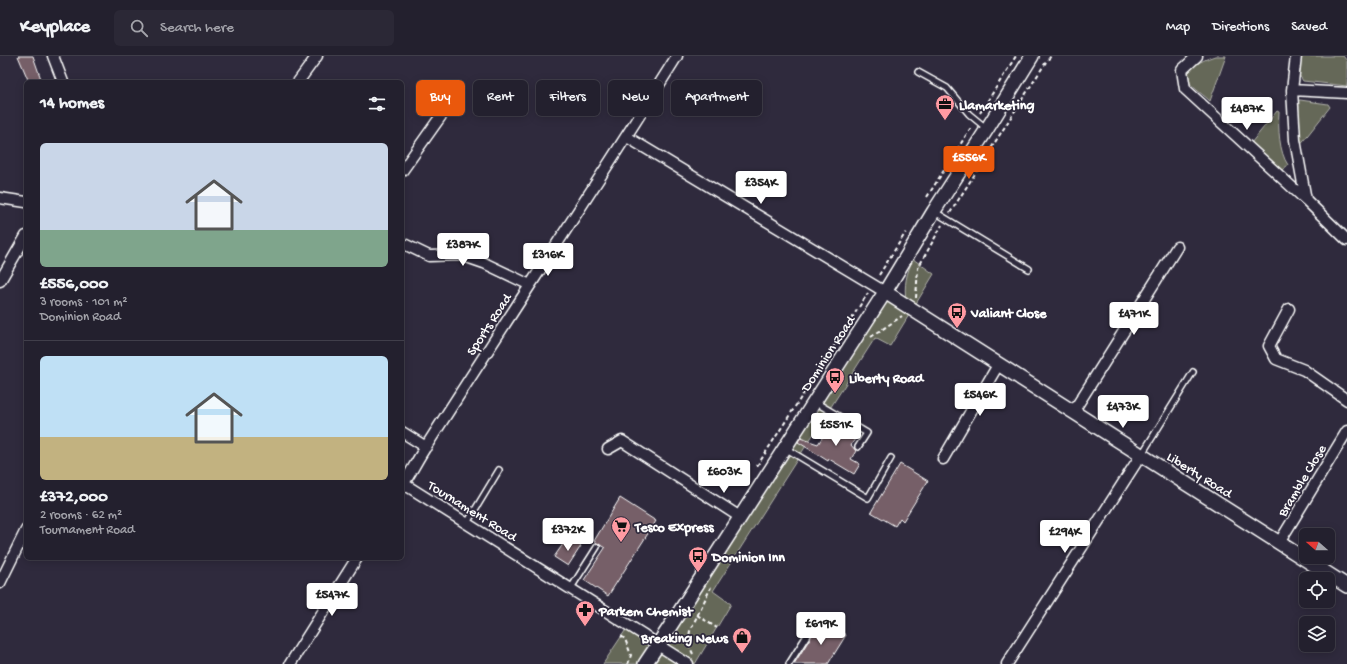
<!DOCTYPE html>
<meta charset="utf-8">
<style>
:root{--surface:#23202e;--page:#2b2836;--text:#f1f3f6;--muted:#a3a3aa;--line:#403e4a;--accent:#ea580c}
body{margin:0;font-family:"Gochi Hand",sans-serif;background:var(--page);color:var(--text);height:100vh;display:flex;flex-direction:column;font-size:15px;white-space:nowrap}
*{box-sizing:border-box;margin:0}
p{font-size:13px;color:var(--muted)}
.icon{flex:none;width:22px;height:22px;fill:none;stroke:currentColor;stroke-width:2;stroke-linecap:round;stroke-linejoin:round}
.map{position:relative;flex:1;overflow:hidden}
.drawer{position:absolute;left:24px;top:24px;width:380px;height:480px;display:flex;flex-direction:column;background:var(--surface);border-radius:6px;box-shadow:0 2px 10px #0003,0 0 0 1px var(--line)}
.drawer>*{flex:none}
.banner{position:absolute;left:416px;top:24px;width:380px;height:36px;display:flex;gap:8px}
.needle{width:26px;rotate:290deg}
.buttons{position:absolute;left:1299px;top:472px;display:grid;gap:8px}
.buttons a{display:grid;place-items:center;width:36px;height:36px;border-radius:6px;background:var(--surface);box-shadow:0 2px 10px #0003,0 0 0 1px var(--line);font-size:20px}
.price{position:absolute;translate:-50% -34px;padding:0 9px;border-radius:4px;background:#fff;color:#222;font-size:13px;line-height:26px;filter:drop-shadow(0 1px 2px #0008)}
.price::after{content:'';position:absolute;left:50%;top:24px;width:12px;height:9px;margin-left:-6px;background:inherit;clip-path:polygon(0 0,100% 0,50% 100%)}
.price.on{background:var(--accent);color:#fff}
ul{padding:0;list-style:none}
li{display:grid;align-content:center;gap:8px;height:212px;padding:0 16px}
li+li{border-top:1px solid var(--line)}
li span{display:grid;place-items:center;height:124px;border-radius:6px;color:#555}
li>.icon{margin-inline-start:auto}
span .icon{width:72px;height:72px;fill:#fffc;stroke-width:1}
li b{font-size:17px}
h2{display:flex;justify-content:space-between;align-items:center;height:48px;padding:0 16px;font-size:17px}
.pill{padding:0 14px;border-radius:6px;background:var(--surface);box-shadow:0 2px 10px #0003,0 0 0 1px var(--line);font-size:14px;line-height:36px}
.pill.on{background:var(--accent);color:#fff}
header{display:flex;align-items:center;gap:24px;box-sizing:border-box;height:56px;padding:0 20px;background:var(--surface);border-bottom:1px solid var(--line)}
header strong{font-size:19px}
nav{display:flex;gap:22px;margin-inline-start:auto;font-size:14px}
.search{width:280px;height:36px;background:var(--page);display:flex;align-items:center;gap:10px;box-sizing:border-box;padding:0 14px;border-radius:6px;color:var(--muted);font-size:15px}
.map>svg:first-child{display:block}
.green{fill:#656758;stroke:#b2b3ac}
.building{fill:#765e67;stroke:#fff}
.lines{fill:none;stroke-linecap:round;stroke-linejoin:round}
.service-casing{stroke:#fff;stroke-width:8}
.minor-casing{stroke:#fff;stroke-width:13}
.tertiary-casing{stroke:#fff;stroke-width:16}
.path{stroke:#fff;stroke-width:2;stroke-dasharray:4 3;stroke-linecap:butt}
.service{stroke:#2f2a3d;stroke-width:5}
.minor{stroke:#2f2a3d;stroke-width:10}
.tertiary{stroke:#2f2a3d;stroke-width:13}
.labels{text-anchor:middle;stroke-width:3.5;stroke-linejoin:round;paint-order:stroke}
.poi-label{font-size:14px;font-weight:bold;fill:#fff;stroke:#2f2a3d;text-anchor:start}
.street-label{font-size:14px;fill:#fff;stroke:#2f2a3d}
</style>
<header>
<strong>Keyplace</strong>
<div class="search"><svg class="icon" aria-label="search" viewBox="0 0 24 24"><circle cx="10" cy="10" r="6"/><path d="M15 15l6 6"/></svg>Search here</div>
<nav><a>Map</a><a>Directions</a><a>Saved</a></nav>
</header>
<div class="map">
<svg width="1347" height="608" viewBox="0 0 1347 608">
<rect width="100%" height="100%" fill="#2f2a3d"/>
<filter id="ink" filterUnits="userSpaceOnUse"><feTurbulence type="fractalNoise" baseFrequency=".025" numOctaves="2"/><feDisplacementMap in="SourceGraphic" scale="8" xChannelSelector="R" yChannelSelector="G"/><feConvolveMatrix kernelMatrix="1 2 1 2 8 2 1 2 1" color-interpolation-filters="sRGB"/></filter>
<g filter="url(#ink)">
<path class="green" d="M1215,0H1226L1210,45C1205,40 1193,32 1189,26C1181,12 1206,3 1215,0Z
M1301,0H1343L1347,5V30L1303,25L1297,16Z
M1300,44L1328,48L1330,51L1300,89L1295,46Z
M1277,55L1279,56C1278,72 1279,96 1288,109L1282,114H1278L1251,87Z
M913,203L934,218L890,290L875,282L713,535L731,548L695,608H603L629,569L658,589L885,236L906,246C904,228 906,219 913,203Z"/>
<path class="building" d="M18,0H33L42,26H29Z
M844,368L859,377L851,389L856,395L851,403L860,408L854,418L829,403L828,405L798,386L800,382L818,388L830,370L839,376Z
M900,408L928,425L903,465L900,462L895,470L871,456Z
M620,442L656,465L608,540L584,524L605,492L594,485Z
M568,481L581,490L568,510L554,501Z
M819,568L828,574L830,569L846,579L828,608H794Z"/>
<g class="lines">
<defs>
<path id="service" d="M918,16L947,32L969,58L986,72
M935,156L1029,213
M815,346L867,377L858,391
M785,392L868,442L891,402
M1142,398L1193,316
M467,467L499,414
M571,532L597,491
M789,608L816,565"/>
<path id="minor" d="M53,0L63,26
M1197,0L1182,14L1185,33L1306,144
M1296,0L1292,34L1295,84L1306,144L1347,184
M298,26L317,0
M1292,34L1347,37
M627,81L885,236
M402,115L453,43
M0,142L26,146
M402,187L429,200L461,199L484,207L530,229
M0,225L26,180
M1289,253L1269,290L1276,303L1304,314L1347,344
M1073,356L1177,191
M402,376L426,391
M608,393L622,385L740,461
M943,403L998,309
M404,428L644,579L658,589L688,608
M402,430C411,417 418,402 427,389C510,259 595,131 677,0
M1279,487L1347,375
M0,527L26,474
M290,608L357,502
M1007,608L1141,399"/>
<path id="tertiary" d="M885,236L1347,530
M645,608L671,569L885,236L934,155L987,73L1032,0"/>
</defs>
<use href="#service" class="service-casing"/>
<use href="#minor" class="minor-casing"/>
<use href="#tertiary" class="tertiary-casing"/>
<path class="path" d="M980,57L1016,0
M927,141L972,70
M950,157L1046,6L1051,0
M879,219L906,176
M916,242L918,212L942,169
M871,281L902,260
M757,410L868,237
M697,559L717,572
M621,580L625,583L631,599L628,608
M693,598L688,587L690,575L711,531"/>
<use href="#service" class="service"/>
<use href="#minor" class="minor"/>
<use href="#tertiary" class="tertiary"/>
</g>
</g>
<defs>
<symbol id="office-pin" viewBox="-11 -11 22 30"><path d="M0 17L-7.5 6A9.5 9.5 0 1 1 7.5 6Z" fill="#ff9aa2" stroke="#2f2a3d"/><path d="M-6-3h4V-5.5h4V-3h4V5H-6ZM-1-4.5V-3h2v-1.5ZM-6 0V1H6V0Z" fill="#111"/></symbol>
<symbol id="bus-pin" viewBox="-11 -11 22 30"><path d="M0 17L-7.5 6A9.5 9.5 0 1 1 7.5 6Z" fill="#ff9aa2" stroke="#2f2a3d"/><path d="M-5-6H5V4H4V6H2V4H-2V6H-4V4H-5ZM-3.5-4V0h7V-4ZM-3.5 1.2v1.5H-2V1.2ZM2 1.2v1.5H3.5V1.2Z" fill="#111"/></symbol>
<symbol id="supermarket-pin" viewBox="-11 -11 22 30"><path d="M0 17L-7.5 6A9.5 9.5 0 1 1 7.5 6Z" fill="#ff9aa2" stroke="#2f2a3d"/><path d="M-6-5.5h2.5l.6 2H6L4.5 2H-2.5L-4.4-4H-6ZM-1.5 3.2a1.3 1.3 0 1 0 .1 0ZM3 3.2a1.3 1.3 0 1 0 .1 0Z" fill="#111"/></symbol>
<symbol id="pharmacy-pin" viewBox="-11 -11 22 30"><path d="M0 17L-7.5 6A9.5 9.5 0 1 1 7.5 6Z" fill="#ff9aa2" stroke="#2f2a3d"/><path d="M-2-6h4v4h4v4h-4v4h-4v-4h-4v-4h4Z" fill="#111"/></symbol>
<symbol id="shop-pin" viewBox="-11 -11 22 30"><path d="M0 17L-7.5 6A9.5 9.5 0 1 1 7.5 6Z" fill="#ff9aa2" stroke="#2f2a3d"/><path d="M-5-2.5h2.3a2.7 3.5 0 0 1 5.4 0H5L5.5 6h-11ZM-1.5-2.5h3a1.5 2.3 0 0 0-3 0Z" fill="#111"/></symbol>
</defs>
<g fill-rule="evenodd">
<use href="#office-pin" x="934" y="37" width="22" height="30"/>
<use href="#bus-pin" x="946" y="245" width="22" height="30"/>
<use href="#bus-pin" x="824" y="310" width="22" height="30"/>
<use href="#supermarket-pin" x="610" y="459" width="22" height="30"/>
<use href="#bus-pin" x="687" y="489" width="22" height="30"/>
<use href="#pharmacy-pin" x="574" y="543" width="22" height="30"/>
<use href="#shop-pin" x="731" y="570" width="22" height="30"/>
</g>
<g class="labels">
<g class="poi-label">
<text x="959" y="53">Llamarketing</text>
<text x="971" y="261">Valiant Close</text>
<text x="849" y="326">Liberty Road</text>
<text x="635" y="475">Tesco Express</text>
<text x="712" y="505">Dominion Inn</text>
<text x="599" y="559">Parkem Chemist</text>
<text x="728" y="586" text-anchor="end">Breaking News</text>
</g>
<g class="street-label">
<text transform="translate(488 268) rotate(-57)" y="5">Sports Road</text>
<text transform="translate(827 297) rotate(-57)" y="5">Dominion Road</text>
<text transform="translate(1200 418) rotate(32)" y="5">Liberty Road</text>
<text transform="translate(1301 424) rotate(-59)" y="5">Bramble Close</text>
<text transform="translate(473 454) rotate(32)" y="5">Tournament Road</text>
</g>
</g>
</svg>
<div class="buttons">
<a><svg class="needle" viewBox="-14 -14 28 28"><path d="M0-13l5 13h-10z" fill="#e53935"/><path d="M0 13l5-13h-10z" fill="#a3a3aa"/></svg></a>
<a><svg class="icon" aria-label="locate" viewBox="0 0 24 24"><circle cx="12" cy="12" r="6"/><path d="M12 2v4M12 18v4M2 12h4M18 12h4"/></svg></a>
<a><svg class="icon" aria-label="layers" viewBox="0 0 24 24"><path d="M12 4l9 5-9 5-9-5zM3 14l9 5 9-5"/></svg></a>
</div>
<b class="price" style="left:1247px;top:75px">£487K</b>
<b class="price on" style="left:969px;top:124px">£556K</b>
<b class="price" style="left:761px;top:149px">£354K</b>
<b class="price" style="left:463px;top:211px">£387K</b>
<b class="price" style="left:548px;top:221px">£316K</b>
<b class="price" style="left:1134px;top:280px">£471K</b>
<b class="price" style="left:980px;top:361px">£546K</b>
<b class="price" style="left:1123px;top:373px">£473K</b>
<b class="price" style="left:836px;top:391px">£551K</b>
<b class="price" style="left:724px;top:438px">£603K</b>
<b class="price" style="left:568px;top:496px">£372K</b>
<b class="price" style="left:1065px;top:498px">£294K</b>
<b class="price" style="left:332px;top:561px">£547K</b>
<b class="price" style="left:821px;top:590px">£619K</b>
<div class="banner">
<a class="pill on">Buy</a>
<a class="pill">Rent</a>
<a class="pill">Filters</a>
<a class="pill">New</a>
<a class="pill">Apartment</a>
</div>
<section class="drawer">
<h2>14 homes<svg class="icon" aria-label="filters" viewBox="0 0 24 24"><path d="M4 7h16M4 17h16"/><circle cx="9" cy="7" r="2"/><circle cx="15" cy="17" r="2"/></svg></h2>
<ul>
<li><span style="background:linear-gradient(#c9d6e8 70%,#7fa58c 0)"><svg class="icon" aria-label="home" viewBox="0 0 24 24"><path d="M3 11l9-7 9 7M6 9v11h12V9"/></svg></span><div><b>£556,000</b><p>3 rooms · 101 m²</p><p>Dominion Road</p></div></li>
<li><span style="background:linear-gradient(#bfe0f5 65%,#c2b280 0)"><svg class="icon" aria-label="home" viewBox="0 0 24 24"><path d="M3 11l9-7 9 7M6 9v11h12V9"/></svg></span><div><b>£372,000</b><p>2 rooms · 62 m²</p><p>Tournament Road</p></div></li>
</ul>
</section>
</div>
